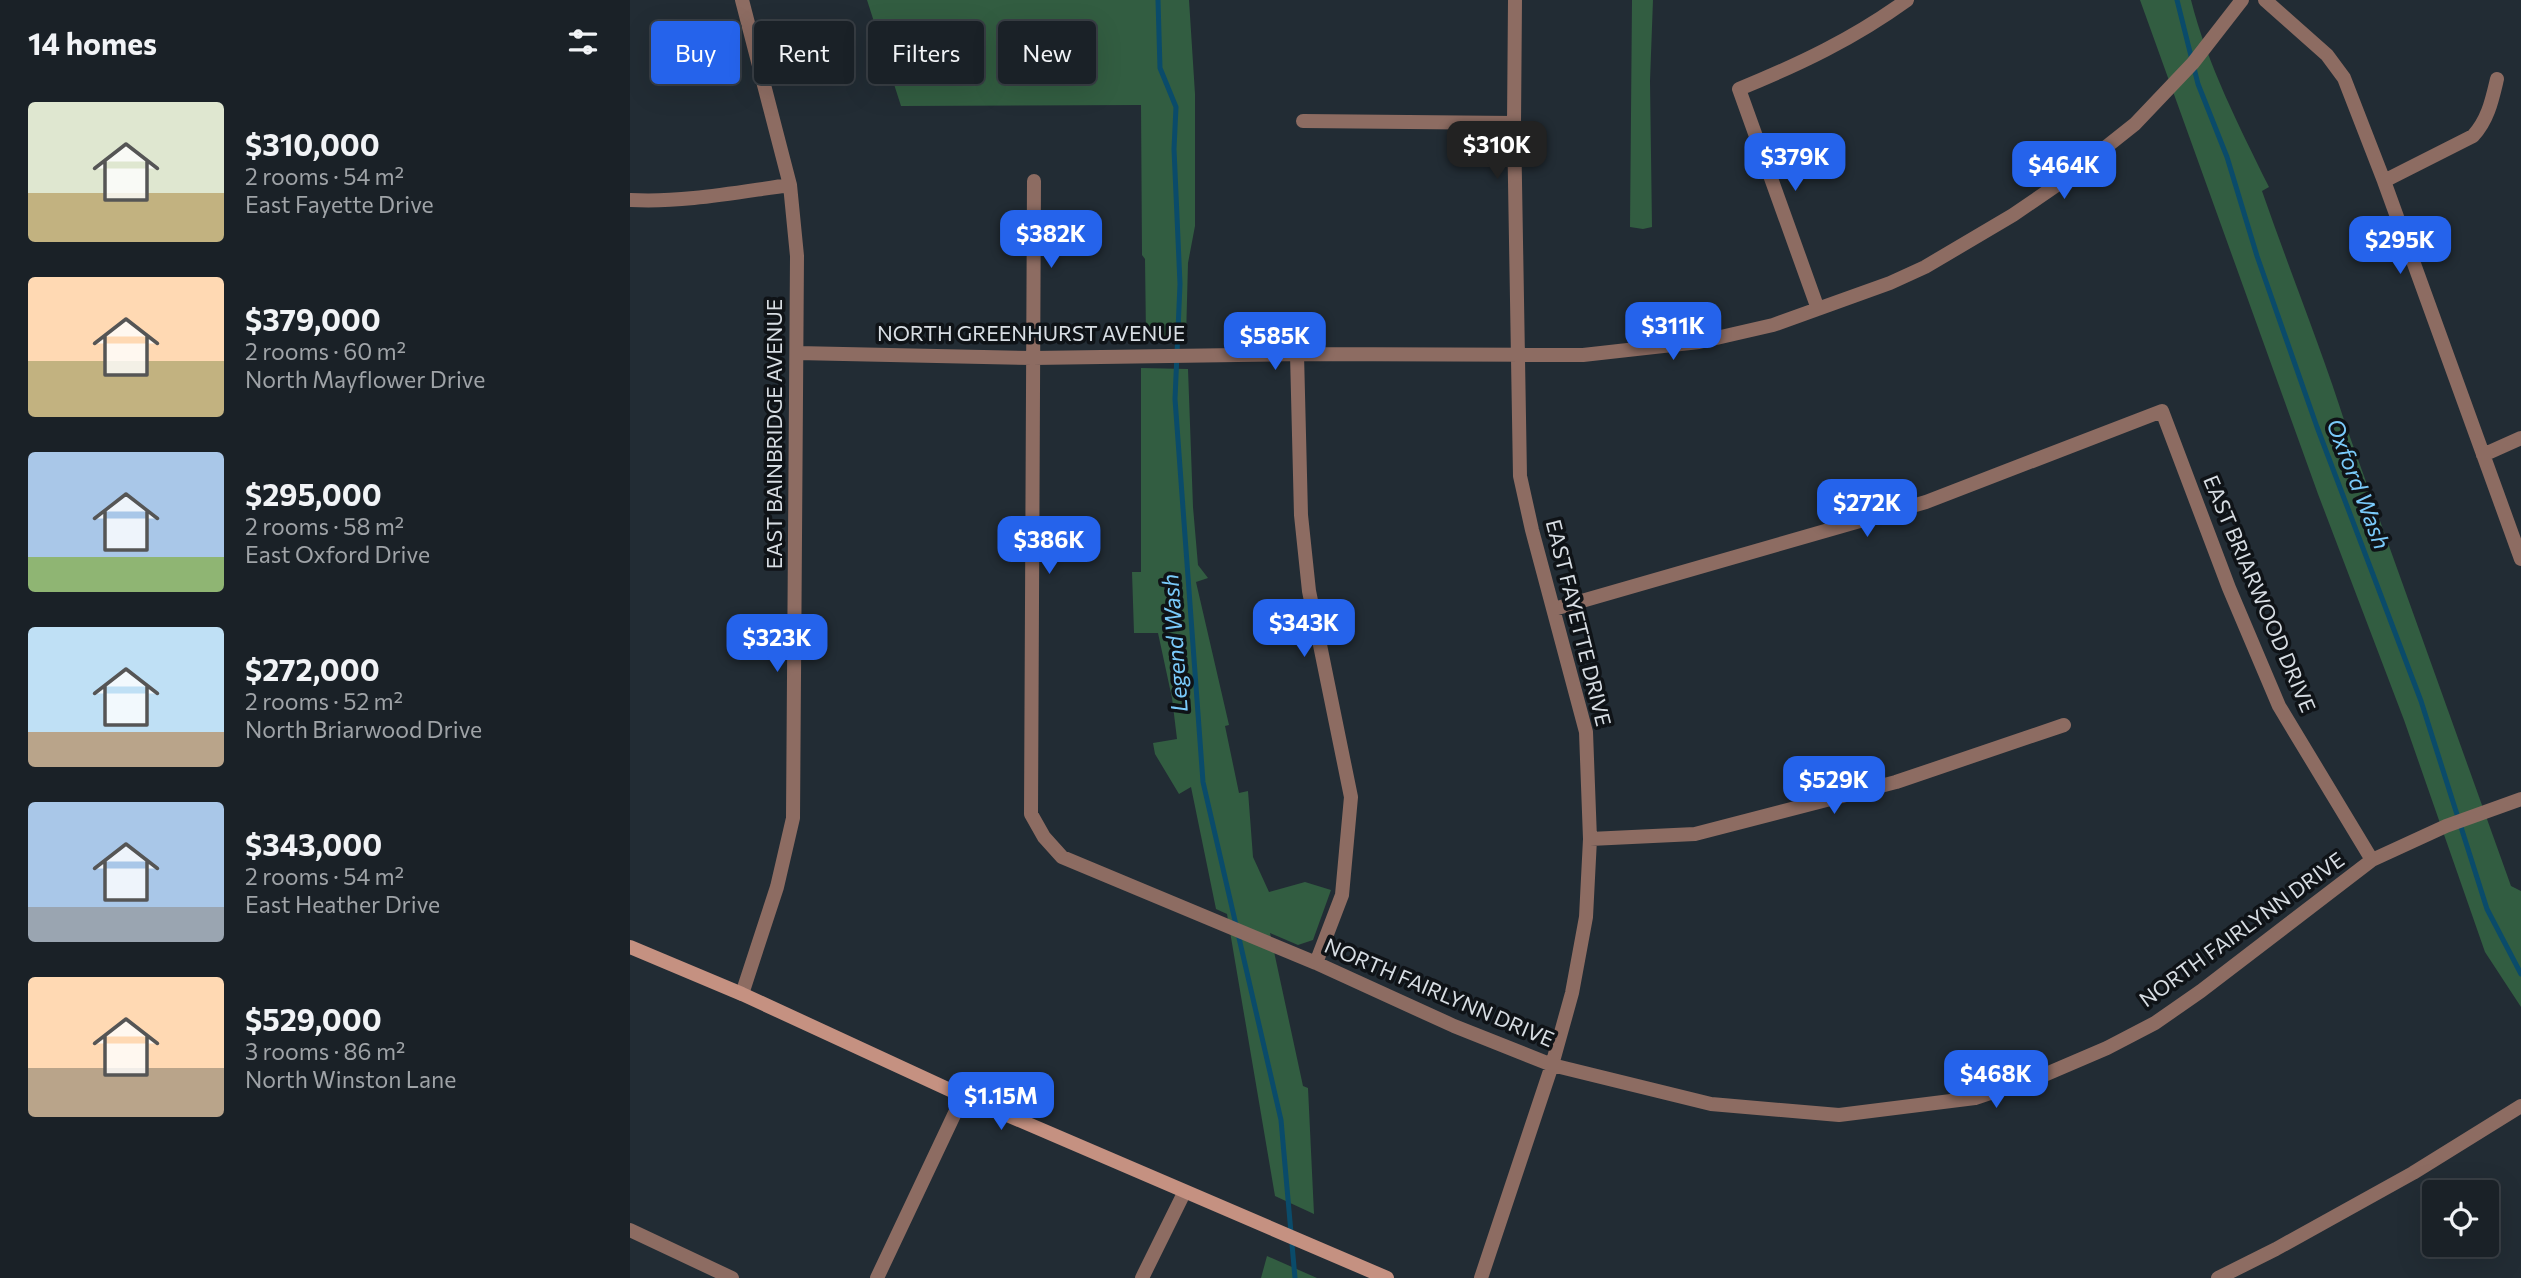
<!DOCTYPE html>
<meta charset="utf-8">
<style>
:root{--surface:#1a2127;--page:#23292f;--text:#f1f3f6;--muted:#9fa3a7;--line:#383e44;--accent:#2563eb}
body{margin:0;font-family:Commissioner,sans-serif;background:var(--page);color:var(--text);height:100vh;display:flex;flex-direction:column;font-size:26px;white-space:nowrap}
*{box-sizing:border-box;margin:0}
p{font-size:23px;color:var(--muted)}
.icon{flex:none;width:38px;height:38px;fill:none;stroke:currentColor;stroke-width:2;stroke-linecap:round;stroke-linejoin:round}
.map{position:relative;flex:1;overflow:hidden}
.details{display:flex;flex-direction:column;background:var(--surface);width:630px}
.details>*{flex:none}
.banner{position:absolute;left:21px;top:21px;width:665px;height:63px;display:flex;gap:14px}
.buttons{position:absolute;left:1792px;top:1180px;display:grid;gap:14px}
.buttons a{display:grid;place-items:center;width:77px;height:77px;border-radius:7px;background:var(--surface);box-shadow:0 7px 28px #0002,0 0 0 2px var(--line);font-size:35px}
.price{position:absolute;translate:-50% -60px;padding:0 16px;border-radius:14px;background:var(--accent);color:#fff;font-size:23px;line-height:46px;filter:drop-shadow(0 2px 4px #0008)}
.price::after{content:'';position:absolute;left:50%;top:42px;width:21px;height:16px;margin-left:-10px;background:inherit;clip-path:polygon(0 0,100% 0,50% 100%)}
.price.current{background:#222;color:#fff}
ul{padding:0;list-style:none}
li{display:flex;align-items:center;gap:21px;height:175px;padding:0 28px}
li span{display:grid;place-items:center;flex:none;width:196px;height:140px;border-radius:7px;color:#555}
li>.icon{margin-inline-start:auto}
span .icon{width:84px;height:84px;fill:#fffc;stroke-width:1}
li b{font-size:30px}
h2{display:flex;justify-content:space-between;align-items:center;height:84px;padding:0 28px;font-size:30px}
.pill{padding:0 24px;border-radius:7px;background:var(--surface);box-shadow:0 7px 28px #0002,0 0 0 2px var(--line);font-size:24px;line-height:63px}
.pill.current{background:var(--accent);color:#fff}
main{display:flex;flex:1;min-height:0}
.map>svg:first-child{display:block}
.green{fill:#325d41}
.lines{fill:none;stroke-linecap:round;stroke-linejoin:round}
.stream{stroke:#0a4b6a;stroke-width:5}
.minor{stroke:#8d6c62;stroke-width:14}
.tertiary{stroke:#8d6c62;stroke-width:14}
.secondary{stroke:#c59181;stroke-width:14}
.labels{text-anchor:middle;stroke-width:7;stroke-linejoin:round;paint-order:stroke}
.street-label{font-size:21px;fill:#d7dde3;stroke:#0f1317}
.water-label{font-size:23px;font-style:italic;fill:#7acafa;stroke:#0f1317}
</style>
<main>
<section class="details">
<h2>14 homes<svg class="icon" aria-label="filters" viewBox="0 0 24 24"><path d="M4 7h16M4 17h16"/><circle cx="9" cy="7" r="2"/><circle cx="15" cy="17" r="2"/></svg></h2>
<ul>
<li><span style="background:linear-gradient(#dfe7d0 65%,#c2b280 0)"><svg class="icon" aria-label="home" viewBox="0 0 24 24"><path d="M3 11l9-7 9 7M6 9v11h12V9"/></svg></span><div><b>$310,000</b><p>2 rooms · 54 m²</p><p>East Fayette Drive</p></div></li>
<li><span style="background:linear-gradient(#ffd9b3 60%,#c2b280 0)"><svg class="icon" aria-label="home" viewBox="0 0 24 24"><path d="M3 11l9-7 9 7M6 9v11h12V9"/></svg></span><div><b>$379,000</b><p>2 rooms · 60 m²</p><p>North Mayflower Drive</p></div></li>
<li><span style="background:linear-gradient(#a9c7e8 75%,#8fb573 0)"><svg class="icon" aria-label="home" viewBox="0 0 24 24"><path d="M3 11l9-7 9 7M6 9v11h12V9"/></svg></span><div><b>$295,000</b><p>2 rooms · 58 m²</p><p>East Oxford Drive</p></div></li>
<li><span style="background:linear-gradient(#bfe0f5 75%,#b9a48a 0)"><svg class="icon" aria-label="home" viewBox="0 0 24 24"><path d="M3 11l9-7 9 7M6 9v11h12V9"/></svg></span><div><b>$272,000</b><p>2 rooms · 52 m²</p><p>North Briarwood Drive</p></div></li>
<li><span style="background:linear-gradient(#a9c7e8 75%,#9aa5b1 0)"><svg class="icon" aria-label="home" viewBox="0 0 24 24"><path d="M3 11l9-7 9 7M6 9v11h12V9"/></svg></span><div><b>$343,000</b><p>2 rooms · 54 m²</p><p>East Heather Drive</p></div></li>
<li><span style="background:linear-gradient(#ffd9b3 65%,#b9a48a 0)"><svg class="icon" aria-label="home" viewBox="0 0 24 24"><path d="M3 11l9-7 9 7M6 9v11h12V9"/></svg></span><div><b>$529,000</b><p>3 rooms · 86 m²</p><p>North Winston Lane</p></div></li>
</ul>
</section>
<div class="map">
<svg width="1891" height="1278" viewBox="0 0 1891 1278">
<rect width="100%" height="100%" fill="#222c34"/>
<path class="green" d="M237,0H559L565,94V226L558,263L556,338L516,336L515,259L512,255L511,105L271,106Z
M1002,0H1023L1020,81L1022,227L1013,229L1000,227Z
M1510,0H1561C1577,64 1610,128 1639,187L1632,191C1659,269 1691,347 1716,426L1881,886L1891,891V1007L1855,952L1774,720L1688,494Z
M511,368L558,369L563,507L568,565L578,578L566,582L599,725L595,726L609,793L618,791L623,857L639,892L675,882L701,890L683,940L668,945L640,933L673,1086L678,1088L684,1214L645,1196L597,914L586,909L561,787L549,794L525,754L523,743L547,739L542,698L528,633H504L502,572H511Z
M637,1256L687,1278H631Z"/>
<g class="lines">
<path class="stream" d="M528,0L530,68L546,107L544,149L550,284L545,399L573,782L651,1120L665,1278
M1547,0L1568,84L1597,157L1627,256L1687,427L1791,701L1857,909L1891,974"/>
<path class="minor" d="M112,0L160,185L167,256L163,818L147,887L112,994
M1635,0L1697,55L1714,78L1754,181L1891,559
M673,121L884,123
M404,181L401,814L414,837L432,857L686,963L824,1026L922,1065L1081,1104L1209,1115L1345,1098L1414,1075L1477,1048L1525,1023L1571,991L1742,860L1816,826L1891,799
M1754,181L1843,136C1858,120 1862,100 1867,79
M0,200C53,203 108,192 160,185
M1188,309L1109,89C1170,64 1223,39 1277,0
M167,353L403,358L667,354L953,355L1069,342L1143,325L1260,283L1295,267L1383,215L1437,178L1505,124L1563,63L1612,0
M667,354L671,515L679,591L721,797L712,895L686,963
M1853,455L1891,438
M924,609L1296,502L1532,411L1599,588L1649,706L1742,860
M960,839L1065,834L1266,782L1434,725
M0,1230L102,1278
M247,1278L333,1096
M512,1278L554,1193
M851,1278L922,1065L942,993L956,917L960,839L956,732L902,530L890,476L884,123L885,0"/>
<path class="tertiary" d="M1588,1278L1646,1249L1783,1173L1891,1106"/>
<path class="secondary" d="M0,947L112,994L333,1096L757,1278"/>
</g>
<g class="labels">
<g class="street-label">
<text x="401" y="341">NORTH GREENHURST AVENUE</text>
<text transform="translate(145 434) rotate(-90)" y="7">EAST BAINBRIDGE AVENUE</text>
<text transform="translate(1629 594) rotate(67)" y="7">EAST BRIARWOOD DRIVE</text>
<text transform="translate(948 623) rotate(76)" y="7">EAST FAYETTE DRIVE</text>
<text transform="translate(1612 930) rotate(-36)" y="7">NORTH FAIRLYNN DRIVE</text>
<text transform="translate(809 993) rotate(23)" y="7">NORTH FAIRLYNN DRIVE</text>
</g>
<g class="water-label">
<text transform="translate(1728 484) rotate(69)" y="8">Oxford Wash</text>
<text transform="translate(545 643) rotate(-94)" y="8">Legend Wash</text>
</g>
</g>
</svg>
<div class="buttons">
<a><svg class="icon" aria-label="locate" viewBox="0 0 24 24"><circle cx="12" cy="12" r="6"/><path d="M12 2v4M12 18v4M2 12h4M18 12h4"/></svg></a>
</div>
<b class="price current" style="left:867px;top:181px">$310K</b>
<b class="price" style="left:1165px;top:193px">$379K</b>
<b class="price" style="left:1434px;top:201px">$464K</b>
<b class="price" style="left:421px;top:270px">$382K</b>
<b class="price" style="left:1770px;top:276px">$295K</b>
<b class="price" style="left:1043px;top:362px">$311K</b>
<b class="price" style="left:645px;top:372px">$585K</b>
<b class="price" style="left:1237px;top:539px">$272K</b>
<b class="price" style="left:419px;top:576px">$386K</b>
<b class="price" style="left:674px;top:659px">$343K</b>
<b class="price" style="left:147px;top:674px">$323K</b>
<b class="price" style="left:1204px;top:816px">$529K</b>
<b class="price" style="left:1366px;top:1110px">$468K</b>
<b class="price" style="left:371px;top:1132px">$1.15M</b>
<div class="banner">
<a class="pill current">Buy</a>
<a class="pill">Rent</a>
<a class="pill">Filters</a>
<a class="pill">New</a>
</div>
</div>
</main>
